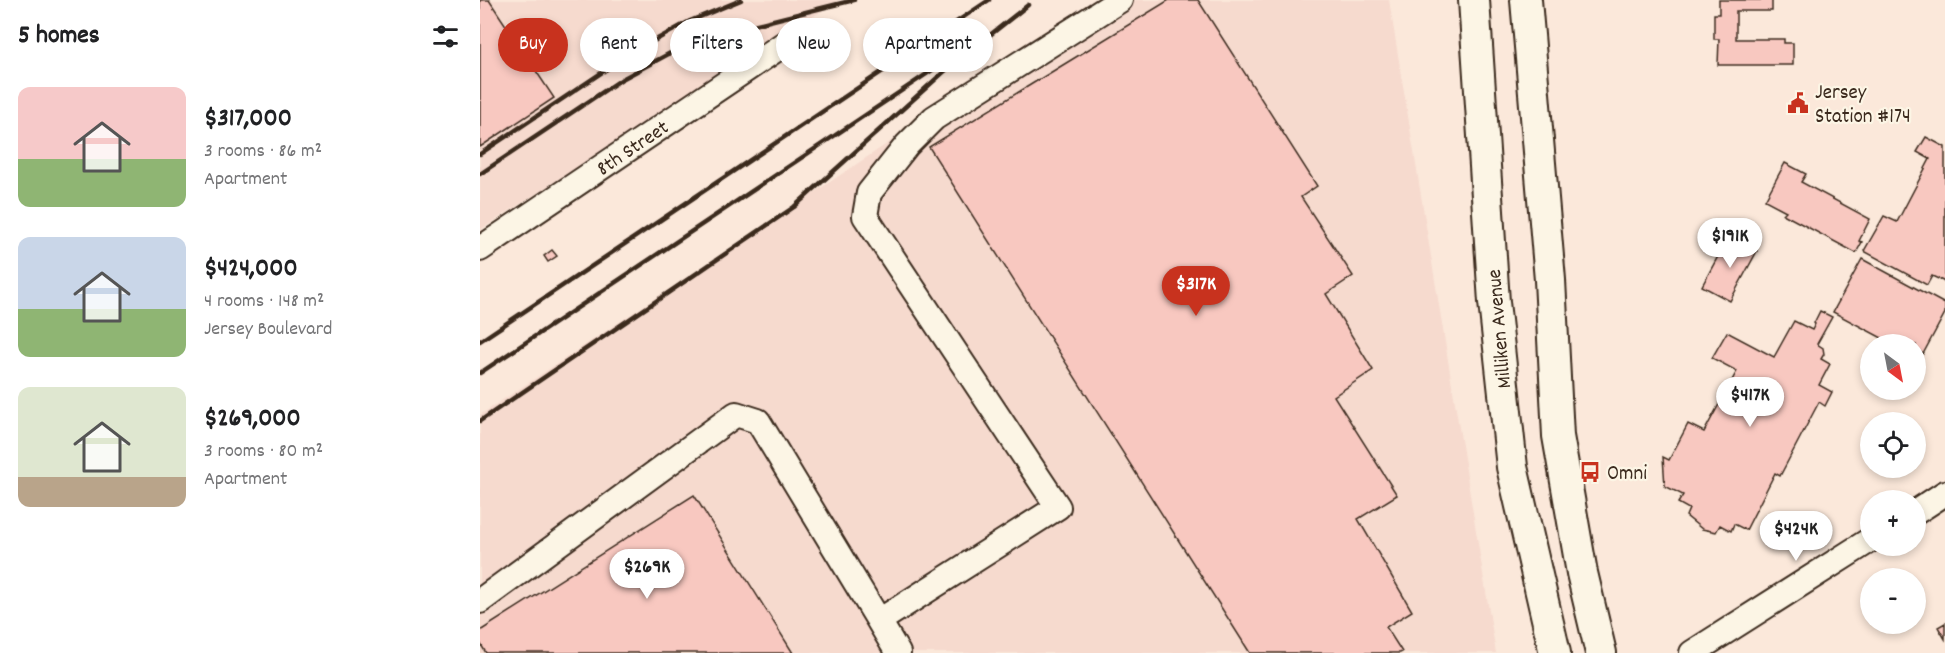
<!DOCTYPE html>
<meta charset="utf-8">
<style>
:root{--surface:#fff;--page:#f6f6f6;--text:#202124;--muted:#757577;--accent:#c8321e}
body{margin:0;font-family:Dekko,sans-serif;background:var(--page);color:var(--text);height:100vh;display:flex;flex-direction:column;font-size:22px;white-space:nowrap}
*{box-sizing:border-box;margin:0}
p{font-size:20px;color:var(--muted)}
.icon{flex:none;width:33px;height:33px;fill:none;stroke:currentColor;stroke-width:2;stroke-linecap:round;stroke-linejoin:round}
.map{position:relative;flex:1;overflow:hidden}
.panel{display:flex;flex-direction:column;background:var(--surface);width:480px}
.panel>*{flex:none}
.guide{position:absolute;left:18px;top:18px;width:570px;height:54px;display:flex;gap:12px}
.needle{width:39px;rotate:148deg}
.fabs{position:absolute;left:1380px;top:334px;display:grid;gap:12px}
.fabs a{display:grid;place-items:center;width:66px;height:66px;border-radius:50%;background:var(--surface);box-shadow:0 3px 9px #0003;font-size:30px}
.price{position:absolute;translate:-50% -51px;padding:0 14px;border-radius:21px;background:#fff;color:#222;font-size:20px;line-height:39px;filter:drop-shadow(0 2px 3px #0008)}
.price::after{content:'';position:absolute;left:50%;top:36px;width:18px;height:14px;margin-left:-9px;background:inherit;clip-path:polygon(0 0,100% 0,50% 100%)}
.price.selected{background:var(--accent);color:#fff}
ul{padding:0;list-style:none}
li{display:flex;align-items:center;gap:18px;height:150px;padding:0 18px}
li span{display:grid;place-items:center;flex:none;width:168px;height:120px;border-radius:12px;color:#555}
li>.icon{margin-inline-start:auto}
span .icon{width:72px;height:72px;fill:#fffc;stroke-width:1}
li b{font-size:26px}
h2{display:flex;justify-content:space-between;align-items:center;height:72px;padding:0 18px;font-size:26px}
.pill{padding:0 21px;border-radius:27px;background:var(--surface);box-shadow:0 3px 9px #0003;font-size:21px;line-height:54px}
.pill.selected{background:var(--accent);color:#fff}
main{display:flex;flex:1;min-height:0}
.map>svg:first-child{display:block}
.built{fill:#f6dace}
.building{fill:#f8c8c0;stroke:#3b2a1e;stroke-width:1.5}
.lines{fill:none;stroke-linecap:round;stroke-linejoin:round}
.minor-casing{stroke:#3b2a1e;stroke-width:28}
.major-casing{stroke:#3b2a1e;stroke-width:34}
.minor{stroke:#fcf5e5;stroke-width:24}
.major{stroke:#fcf5e5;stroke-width:30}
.rail{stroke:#3b2a1e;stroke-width:4.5}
.labels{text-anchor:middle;stroke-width:4.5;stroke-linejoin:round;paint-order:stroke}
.poi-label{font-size:21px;fill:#3b2a1e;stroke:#fcf5e5;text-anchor:start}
.street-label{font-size:21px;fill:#3b2a1e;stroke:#fcf5e5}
</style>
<main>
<section class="panel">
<h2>5 homes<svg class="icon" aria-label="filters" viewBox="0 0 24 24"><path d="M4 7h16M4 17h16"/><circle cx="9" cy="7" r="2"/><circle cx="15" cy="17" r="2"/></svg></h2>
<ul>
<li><span style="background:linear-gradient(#f6c9c9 60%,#8fb573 0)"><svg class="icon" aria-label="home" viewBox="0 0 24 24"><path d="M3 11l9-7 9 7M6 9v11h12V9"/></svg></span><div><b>$317,000</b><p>3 rooms · 86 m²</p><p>Apartment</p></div></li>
<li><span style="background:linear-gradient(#c9d6e8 60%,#8fb573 0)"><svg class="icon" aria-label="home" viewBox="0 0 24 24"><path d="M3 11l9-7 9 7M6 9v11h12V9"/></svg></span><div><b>$424,000</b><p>4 rooms · 148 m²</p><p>Jersey Boulevard</p></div></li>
<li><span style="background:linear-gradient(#dfe7d0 75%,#b9a48a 0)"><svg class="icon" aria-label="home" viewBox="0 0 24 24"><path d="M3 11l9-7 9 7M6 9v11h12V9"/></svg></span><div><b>$269,000</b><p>3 rooms · 80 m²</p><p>Apartment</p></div></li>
</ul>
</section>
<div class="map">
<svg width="1465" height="653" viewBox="0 0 1465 653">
<rect width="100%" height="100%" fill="#fbe8da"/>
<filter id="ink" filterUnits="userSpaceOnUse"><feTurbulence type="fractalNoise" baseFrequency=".0167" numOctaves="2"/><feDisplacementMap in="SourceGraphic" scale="12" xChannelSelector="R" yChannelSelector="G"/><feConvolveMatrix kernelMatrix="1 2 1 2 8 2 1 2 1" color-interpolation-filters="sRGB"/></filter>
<g filter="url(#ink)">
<path class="built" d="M0,0H359L0,230Z
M623,0H909L1016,653H0V415Z"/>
<path class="building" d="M0,0H9L74,98L0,147Z
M689,0H718L837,186L821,197L873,276L846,294L893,370L854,396L917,495L878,519L932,611L906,627L922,652L920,653H770L449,147Z
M1239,0H1292V11H1256V39H1304V43H1313V65H1238L1239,39H1234V14H1239Z
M1446,137L1465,147V282L1452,276L1447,285L1384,251L1404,216L1417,222L1450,159L1437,152Z
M1305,163L1326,174L1321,182L1390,219L1379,241L1382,242L1376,253L1303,214L1306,211L1285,200Z
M1249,236L1277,251L1250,301L1222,286Z
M72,250L77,256L68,262L64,256Z
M1382,259L1465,304V313L1443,354L1436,350V345H1425L1418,341L1415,345L1353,312Z
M1340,311L1352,317L1337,344L1343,348L1344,354L1341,359L1350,364L1339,385L1352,392L1345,406L1339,402L1300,476L1295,473L1266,530L1254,524L1251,531L1240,525L1236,532L1222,529L1206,516L1209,509L1198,503L1203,495L1185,486L1183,457L1189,460L1208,424L1224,432L1257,371L1232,358L1247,332L1294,357L1314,321L1332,330L1335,324L1334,323Z
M214,495L313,653H6L0,643V631Z
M1465,623V639L1458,627Z"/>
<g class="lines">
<defs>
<path id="minor" d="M0,249L304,44
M1436,512L1465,493
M0,601L256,414L278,421L399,621L578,507L385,216L389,193L427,145L454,118L640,0
M399,621L418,653
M1212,653L1390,540"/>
<path id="major" d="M994,0L1014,302L1032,467L1075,653
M1046,0L1070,280L1078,436L1102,573L1121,653"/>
</defs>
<use href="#minor" class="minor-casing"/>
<use href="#major" class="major-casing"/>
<use href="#minor" class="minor"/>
<use href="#major" class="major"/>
<path class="rail" d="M0,154L145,57L210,21L261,0
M0,174L142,79L196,50L245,32L374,0
M0,341L509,0
M0,373L469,59
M0,421L314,207L467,69L548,5"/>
</g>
</g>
<defs>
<symbol id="civic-bare" viewBox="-9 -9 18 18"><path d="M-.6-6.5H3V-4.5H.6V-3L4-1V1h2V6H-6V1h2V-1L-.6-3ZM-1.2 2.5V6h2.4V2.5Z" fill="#c8321e" stroke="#fcf5e5" stroke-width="2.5" paint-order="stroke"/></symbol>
<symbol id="bus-bare" viewBox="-9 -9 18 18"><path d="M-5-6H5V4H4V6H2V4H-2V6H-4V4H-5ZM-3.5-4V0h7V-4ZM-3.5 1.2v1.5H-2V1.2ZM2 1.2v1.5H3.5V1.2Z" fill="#c8321e" stroke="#fcf5e5" stroke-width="2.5" paint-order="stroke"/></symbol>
</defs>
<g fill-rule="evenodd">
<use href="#civic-bare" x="1303" y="88" width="30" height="30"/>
<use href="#bus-bare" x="1095" y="457" width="30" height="30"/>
</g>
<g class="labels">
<g class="poi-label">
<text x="1335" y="98">Jersey<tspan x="1335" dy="24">Station #174</tspan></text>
<text x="1127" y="479">Omni</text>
</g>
<g class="street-label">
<text transform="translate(152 147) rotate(-34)" y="7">8th Street</text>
<text transform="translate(1018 329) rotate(-95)" y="7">Milliken Avenue</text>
</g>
</g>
</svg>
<div class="fabs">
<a><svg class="needle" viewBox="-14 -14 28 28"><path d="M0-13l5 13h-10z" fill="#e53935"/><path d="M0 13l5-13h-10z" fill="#757577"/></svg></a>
<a><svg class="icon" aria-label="locate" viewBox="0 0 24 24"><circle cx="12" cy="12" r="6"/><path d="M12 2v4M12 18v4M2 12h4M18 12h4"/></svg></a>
<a>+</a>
<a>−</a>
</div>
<b class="price" style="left:1250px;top:269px">$191K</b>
<b class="price selected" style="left:716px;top:317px">$317K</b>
<b class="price" style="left:1270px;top:428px">$417K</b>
<b class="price" style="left:1316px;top:562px">$424K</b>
<b class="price" style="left:167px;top:600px">$269K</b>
<div class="guide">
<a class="pill selected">Buy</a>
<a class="pill">Rent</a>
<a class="pill">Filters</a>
<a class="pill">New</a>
<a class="pill">Apartment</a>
</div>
</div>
</main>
